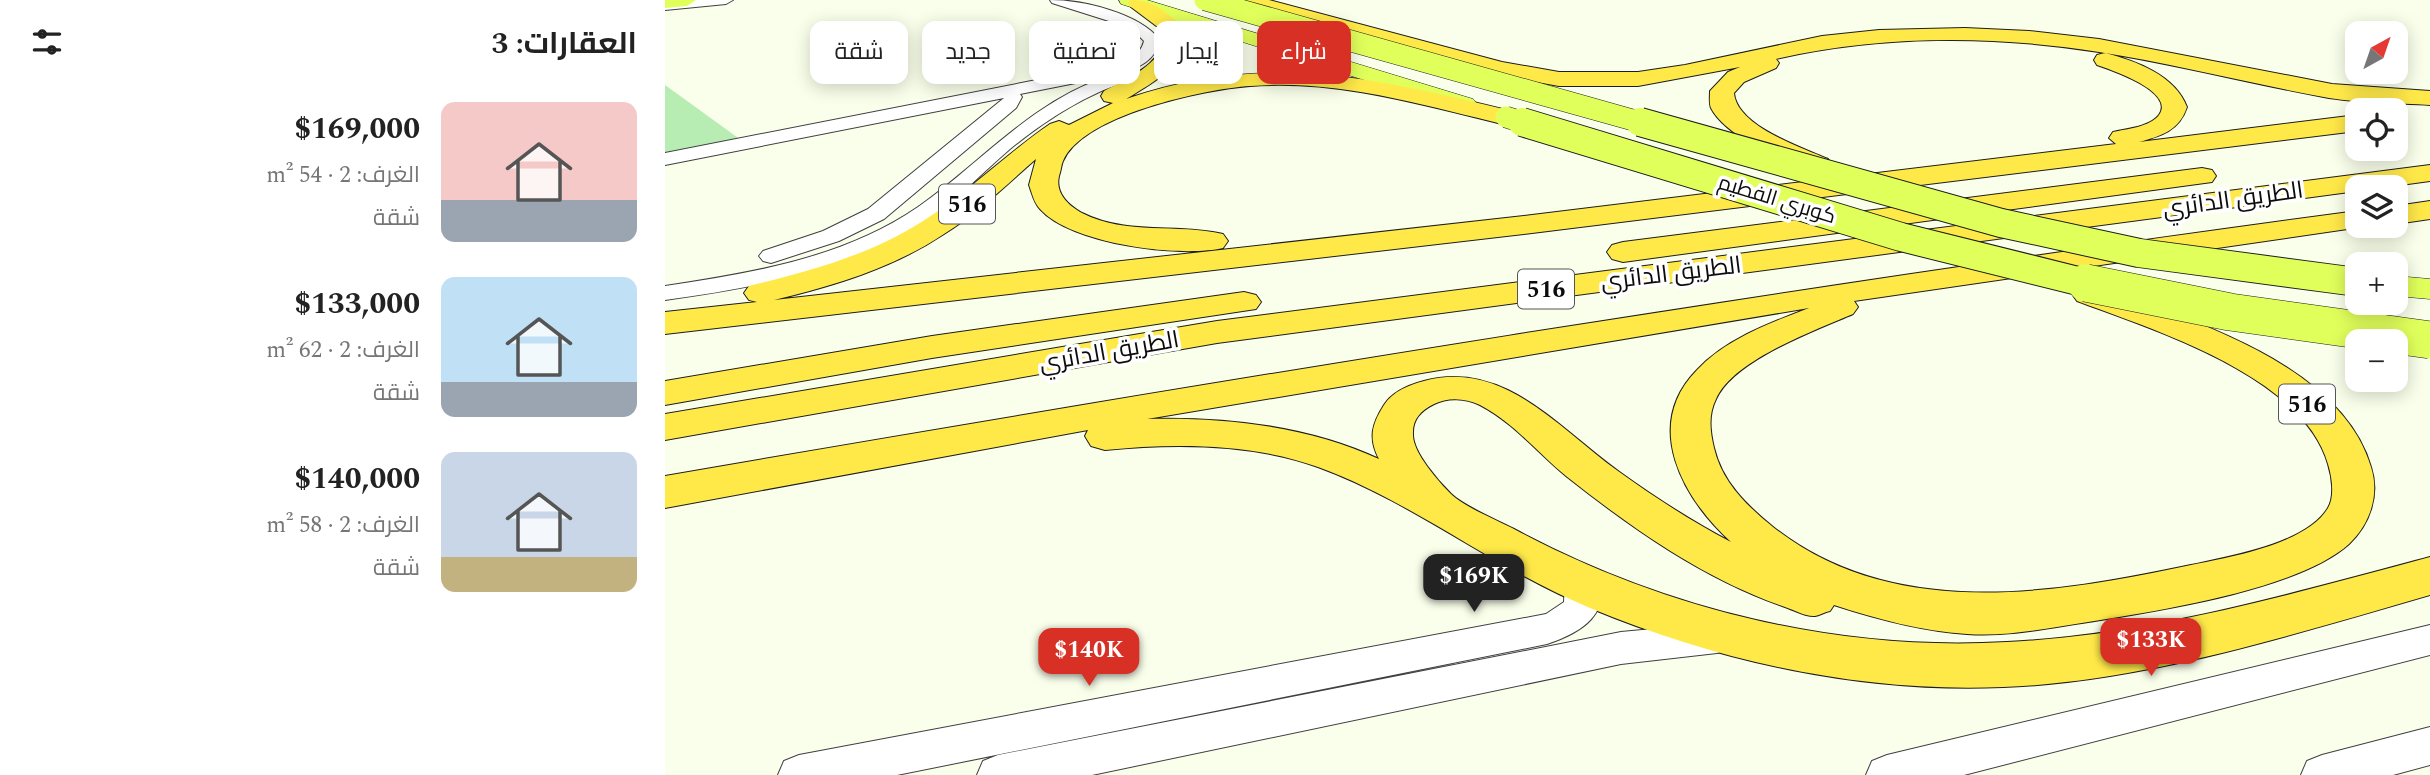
<!DOCTYPE html>
<html lang="ar">
<meta charset="utf-8">
<style>
:root{--surface:#fff;--page:#f6f6f6;--text:#222;--muted:#767676;--accent:#d93025}
body{margin:0;font-family:Spectral,Cairo,serif;background:var(--page);color:var(--text);direction:rtl;height:100vh;display:flex;flex-direction:column;font-size:26px;white-space:nowrap}
*{box-sizing:border-box;margin:0}
p{font-size:23px;color:var(--muted)}
.icon{flex:none;width:38px;height:38px;fill:none;stroke:currentColor;stroke-width:2;stroke-linecap:round;stroke-linejoin:round}
.map{position:relative;flex:1;overflow:hidden;direction:ltr}
.sheet{display:flex;flex-direction:column;background:var(--surface);width:665px}
.sheet>*{flex:none}
.hud{position:absolute;left:21px;top:21px;width:665px;height:63px;direction:rtl;display:flex;gap:14px}
.needle{width:46px;rotate:40deg}
.controls{position:absolute;left:1680px;top:21px;display:grid;gap:14px}
.controls a{display:grid;place-items:center;width:63px;height:63px;border-radius:14px;background:var(--surface);box-shadow:0 4px 18px #0003;font-size:35px}
.price{position:absolute;translate:-50% -60px;padding:0 16px;border-radius:14px;background:var(--accent);color:#fff;font-size:23px;line-height:46px;filter:drop-shadow(0 2px 4px #0008)}
.price::after{content:'';position:absolute;left:50%;top:42px;width:21px;height:16px;margin-left:-10px;background:inherit;clip-path:polygon(0 0,100% 0,50% 100%)}
.price.on{background:#222;color:#fff}
ul{padding:0;list-style:none}
li{display:flex;align-items:center;gap:21px;height:175px;padding:0 28px}
li span{display:grid;place-items:center;flex:none;width:196px;height:140px;border-radius:14px;color:#555}
li>.icon{margin-inline-start:auto}
span .icon{width:84px;height:84px;fill:#fffc;stroke-width:1}
li b{font-size:30px}
h2{display:flex;justify-content:space-between;align-items:center;height:84px;padding:0 28px;font-size:30px}
.tag{padding:0 24px;border-radius:14px;background:var(--surface);box-shadow:0 4px 18px #0003;font-size:24px;line-height:63px}
.tag.on{background:var(--accent);color:#fff}
main{display:flex;flex:1;min-height:0}
.map>svg:first-child{display:block}
.green{fill:#b7ecb2}
.lines{fill:none;stroke-linecap:round;stroke-linejoin:round}
.minor-casing{stroke:#3f3f3f;stroke-width:2}
.major-casing{stroke:#1d1d1d;stroke-width:1}
.highway-casing{stroke:#1d1d1d;stroke-width:2}
.minor{fill:#fff;fill-rule:evenodd}
.major{fill:#e1ff5b;fill-rule:evenodd}
.highway{fill:#ffe949;fill-rule:evenodd}
.major-bridge-far2-casing{stroke:#1d1d1d;stroke-width:22;stroke-linecap:butt}
.major-bridge-far1-casing{stroke:#1d1d1d;stroke-width:30;stroke-linecap:butt}
.major-bridge-casing{stroke:#1d1d1d;stroke-width:38;stroke-linecap:butt}
.major-bridge-far2{stroke:#e1ff5b;stroke-width:21}
.major-bridge-far1{stroke:#e1ff5b;stroke-width:28}
.major-bridge{stroke:#e1ff5b;stroke-width:37}
.labels{text-anchor:middle;stroke-width:7;stroke-linejoin:round;paint-order:stroke}
.far-street-label{font-size:21px;fill:#0c0c0c;stroke:#fff}
.shield{fill:#fff;stroke:#555;stroke-width:2}
.shield-label{font-size:23px;font-weight:bold;fill:#0c0c0c}
.street-label{font-size:24px;fill:#0c0c0c;stroke:#fff}
</style>
<main>
<div class="map">
<svg width="1765" height="775" viewBox="0 0 1765 775">
<rect width="100%" height="100%" fill="#faffeb"/>
<path class="green" d="M0,85L76,140L0,155Z"/>
<g class="lines">
<defs>
<path id="minor" d="M18,0H68L61,4L0,10V2Z
M385,0C418,0 474,13 495,40C490,61 474,68 455,73L462,78L460,82C420,95 378,122 345,149C319,171 296,196 268,216C191,271 92,287 0,300V286C87,273 179,258 253,207C316,163 365,103 441,77L355,94L357,97L351,108L219,219L174,241L106,263L98,261L94,256L98,251L158,231L203,209L339,98L0,165V153L443,66C458,62 475,58 479,41L466,28L387,3Z
M917,568L929,572C951,613 915,633 882,644L232,775H113L119,761L134,755L881,614L899,602L900,582L905,572Z
M1052,623L1065,627L1071,638L1065,649L1052,653L956,664L427,775H312L318,761L333,755L956,632Z
M1765,625V655L1299,775H1201L1207,761L1222,755Z
M1765,727V765L1728,775H1636L1642,761L1657,755Z"/>
<path id="major" d="M0,0H31L22,6L0,8Z
M454,0H482L808,99L812,104L808,109H792L456,4Z
M1731,276L1765,279V299L1731,296Z"/>
<path id="highway" d="M465,0C482,0 492,5 505,16C548,50 489,82 461,99C600,51 712,78 850,112L854,117L850,122L841,125C758,105 671,79 585,86C540,89 418,115 398,161C396,165 396,171 394,176C390,193 403,205 417,213C462,236 512,223 558,234L563,241L558,248C515,258 406,244 375,209C369,203 367,193 364,185L371,159C341,185 313,213 279,234C228,268 168,286 109,300L867,215L1451,144L1444,138L1448,132C1461,129 1485,127 1494,115C1511,92 1447,70 1432,65L1429,60L1432,55L1440,53C1471,61 1510,75 1522,107C1514,131 1496,136 1474,142L1692,115V131L867,233L0,334V312L92,302L84,300L79,293L84,286C145,271 205,255 258,221C303,193 341,154 385,124L394,121L404,125L448,103L439,101L436,96L439,91C462,78 504,62 498,31L466,7L463,3Z
M572,0H604L837,62L894,72H973L1020,65L1157,36L1214,30L1300,28L1364,31L1434,39L1667,84L1765,91V105C1732,103 1697,103 1664,98C1587,84 1511,64 1434,52C1328,35 1216,35 1111,59L1114,63L1111,68L1079,82L1069,93C1072,126 1135,147 1163,159L1167,165L1163,171L1153,173C1124,166 1060,136 1046,108C1044,103 1045,97 1045,91L1063,72L1075,67L973,86H894L827,74L575,4Z
M1765,165V181L1721,187H1692V191L552,343L0,440V414L552,321Z
M1537,168L1547,170L1551,176L1547,182L958,262L947,259L942,252L947,245L958,242Z
M1765,201V219L1731,224V206Z
M1692,211V226H1703L1189,301L1193,307L1188,314C1151,330 1068,360 1051,399C1043,415 1045,431 1049,448C1057,482 1081,505 1108,527C1228,622 1388,594 1526,565C1564,557 1642,544 1663,508C1670,496 1667,477 1663,464C1638,376 1489,330 1412,301L1407,294L1412,287L1424,284C1448,290 1471,300 1494,308C1570,336 1681,381 1706,467C1715,495 1705,524 1684,544C1633,590 1491,611 1423,622C1383,628 1343,637 1302,634C1256,631 1212,619 1169,605L1165,611C1160,612 1155,615 1150,616C1141,617 1129,610 1120,607C1039,579 968,529 901,476C873,453 848,422 815,405C800,398 783,397 769,404C755,411 747,420 748,435C748,453 774,482 786,494C799,507 832,520 849,529C998,609 1172,652 1342,642C1485,635 1627,594 1765,557V595C1630,634 1479,682 1338,687C1197,693 1055,662 925,608C830,569 749,502 653,467C587,443 509,443 440,450L426,446L420,436L423,430L0,508V476C563,379 1125,287 1692,211ZM1144,308C1105,323 1061,339 1032,370C977,426 1018,498 1066,542C1026,521 989,497 953,471C894,429 839,359 759,381C744,385 728,391 719,405C707,424 703,438 714,459C643,426 559,417 482,419Z
M579,292L591,295L596,302L591,309L267,358L0,405V381L267,336Z"/>
</defs>
<use href="#minor" class="minor-casing"/>
<use href="#major" class="major-casing"/>
<use href="#highway" class="highway-casing"/>
<use href="#minor" class="minor"/>
<use href="#major" class="major"/>
<use href="#highway" class="highway"/>
<defs>
<path id="major-bridge-far2" d="M540,0L982,124
M841,117L863,124"/>
<path id="major-bridge-far1" d="M857,122L1236,237L1429,285
M975,122L1336,223L1474,253L1692,282"/>
<path id="major-bridge" d="M1421,283L1565,312L1765,340"/>
</defs>
<use href="#major-bridge-far2" class="major-bridge-far2-casing"/>
<use href="#major-bridge-far1" class="major-bridge-far1-casing"/>
<use href="#major-bridge" class="major-bridge-casing"/>
<use href="#major-bridge-far2" class="major-bridge-far2"/>
<use href="#major-bridge-far1" class="major-bridge-far1"/>
<use href="#major-bridge" class="major-bridge"/>
</g>
<g class="labels">
<g class="far-street-label">
<text transform="translate(1112 199) rotate(17)" y="7">كوبري الفطيم</text>
</g>
<g class="shield">
<rect x="274" y="184.5" width="56" height="39" rx="5"/>
<rect x="853" y="269.5" width="56" height="39" rx="5"/>
<rect x="1614" y="384.5" width="56" height="39" rx="5"/>
</g>
<g class="shield-label">
<text x="302" y="212">516</text>
<text x="881" y="297">516</text>
<text x="1642" y="412">516</text>
</g>
<g class="street-label">
<text transform="translate(1568 199) rotate(-8)" y="8">الطريق الدائري</text>
<text transform="translate(1006 273) rotate(-7)" y="8">الطريق الدائري</text>
<text transform="translate(444 351) rotate(-10)" y="8">الطريق الدائري</text>
</g>
</g>
</svg>
<div class="controls">
<a><svg class="needle" viewBox="-14 -14 28 28"><path d="M0-13l5 13h-10z" fill="#e53935"/><path d="M0 13l5-13h-10z" fill="#767676"/></svg></a>
<a><svg class="icon" aria-label="locate" viewBox="0 0 24 24"><circle cx="12" cy="12" r="6"/><path d="M12 2v4M12 18v4M2 12h4M18 12h4"/></svg></a>
<a><svg class="icon" aria-label="layers" viewBox="0 0 24 24"><path d="M12 4l9 5-9 5-9-5zM3 14l9 5 9-5"/></svg></a>
<a>+</a>
<a>−</a>
</div>
<b class="price on" style="left:809px;top:614px">$169K</b>
<b class="price" style="left:1486px;top:678px">$133K</b>
<b class="price" style="left:424px;top:688px">$140K</b>
<div class="hud">
<a class="tag on">شراء</a>
<a class="tag">إيجار</a>
<a class="tag">تصفية</a>
<a class="tag">جديد</a>
<a class="tag">شقة</a>
</div>
</div>
<section class="sheet">
<h2>العقارات: 3<svg class="icon" aria-label="filters" viewBox="0 0 24 24"><path d="M4 7h16M4 17h16"/><circle cx="9" cy="7" r="2"/><circle cx="15" cy="17" r="2"/></svg></h2>
<ul>
<li><span style="background:linear-gradient(#f6c9c9 70%,#9aa5b1 0)"><svg class="icon" aria-label="home" viewBox="0 0 24 24"><path d="M3 11l9-7 9 7M6 9v11h12V9"/></svg></span><div><b>$169,000</b><p>الغرف: 2 · 54 m²</p><p>شقة</p></div></li>
<li><span style="background:linear-gradient(#bfe0f5 75%,#9aa5b1 0)"><svg class="icon" aria-label="home" viewBox="0 0 24 24"><path d="M3 11l9-7 9 7M6 9v11h12V9"/></svg></span><div><b>$133,000</b><p>الغرف: 2 · 62 m²</p><p>شقة</p></div></li>
<li><span style="background:linear-gradient(#c9d6e8 75%,#c2b280 0)"><svg class="icon" aria-label="home" viewBox="0 0 24 24"><path d="M3 11l9-7 9 7M6 9v11h12V9"/></svg></span><div><b>$140,000</b><p>الغرف: 2 · 58 m²</p><p>شقة</p></div></li>
</ul>
</section>
</main>
